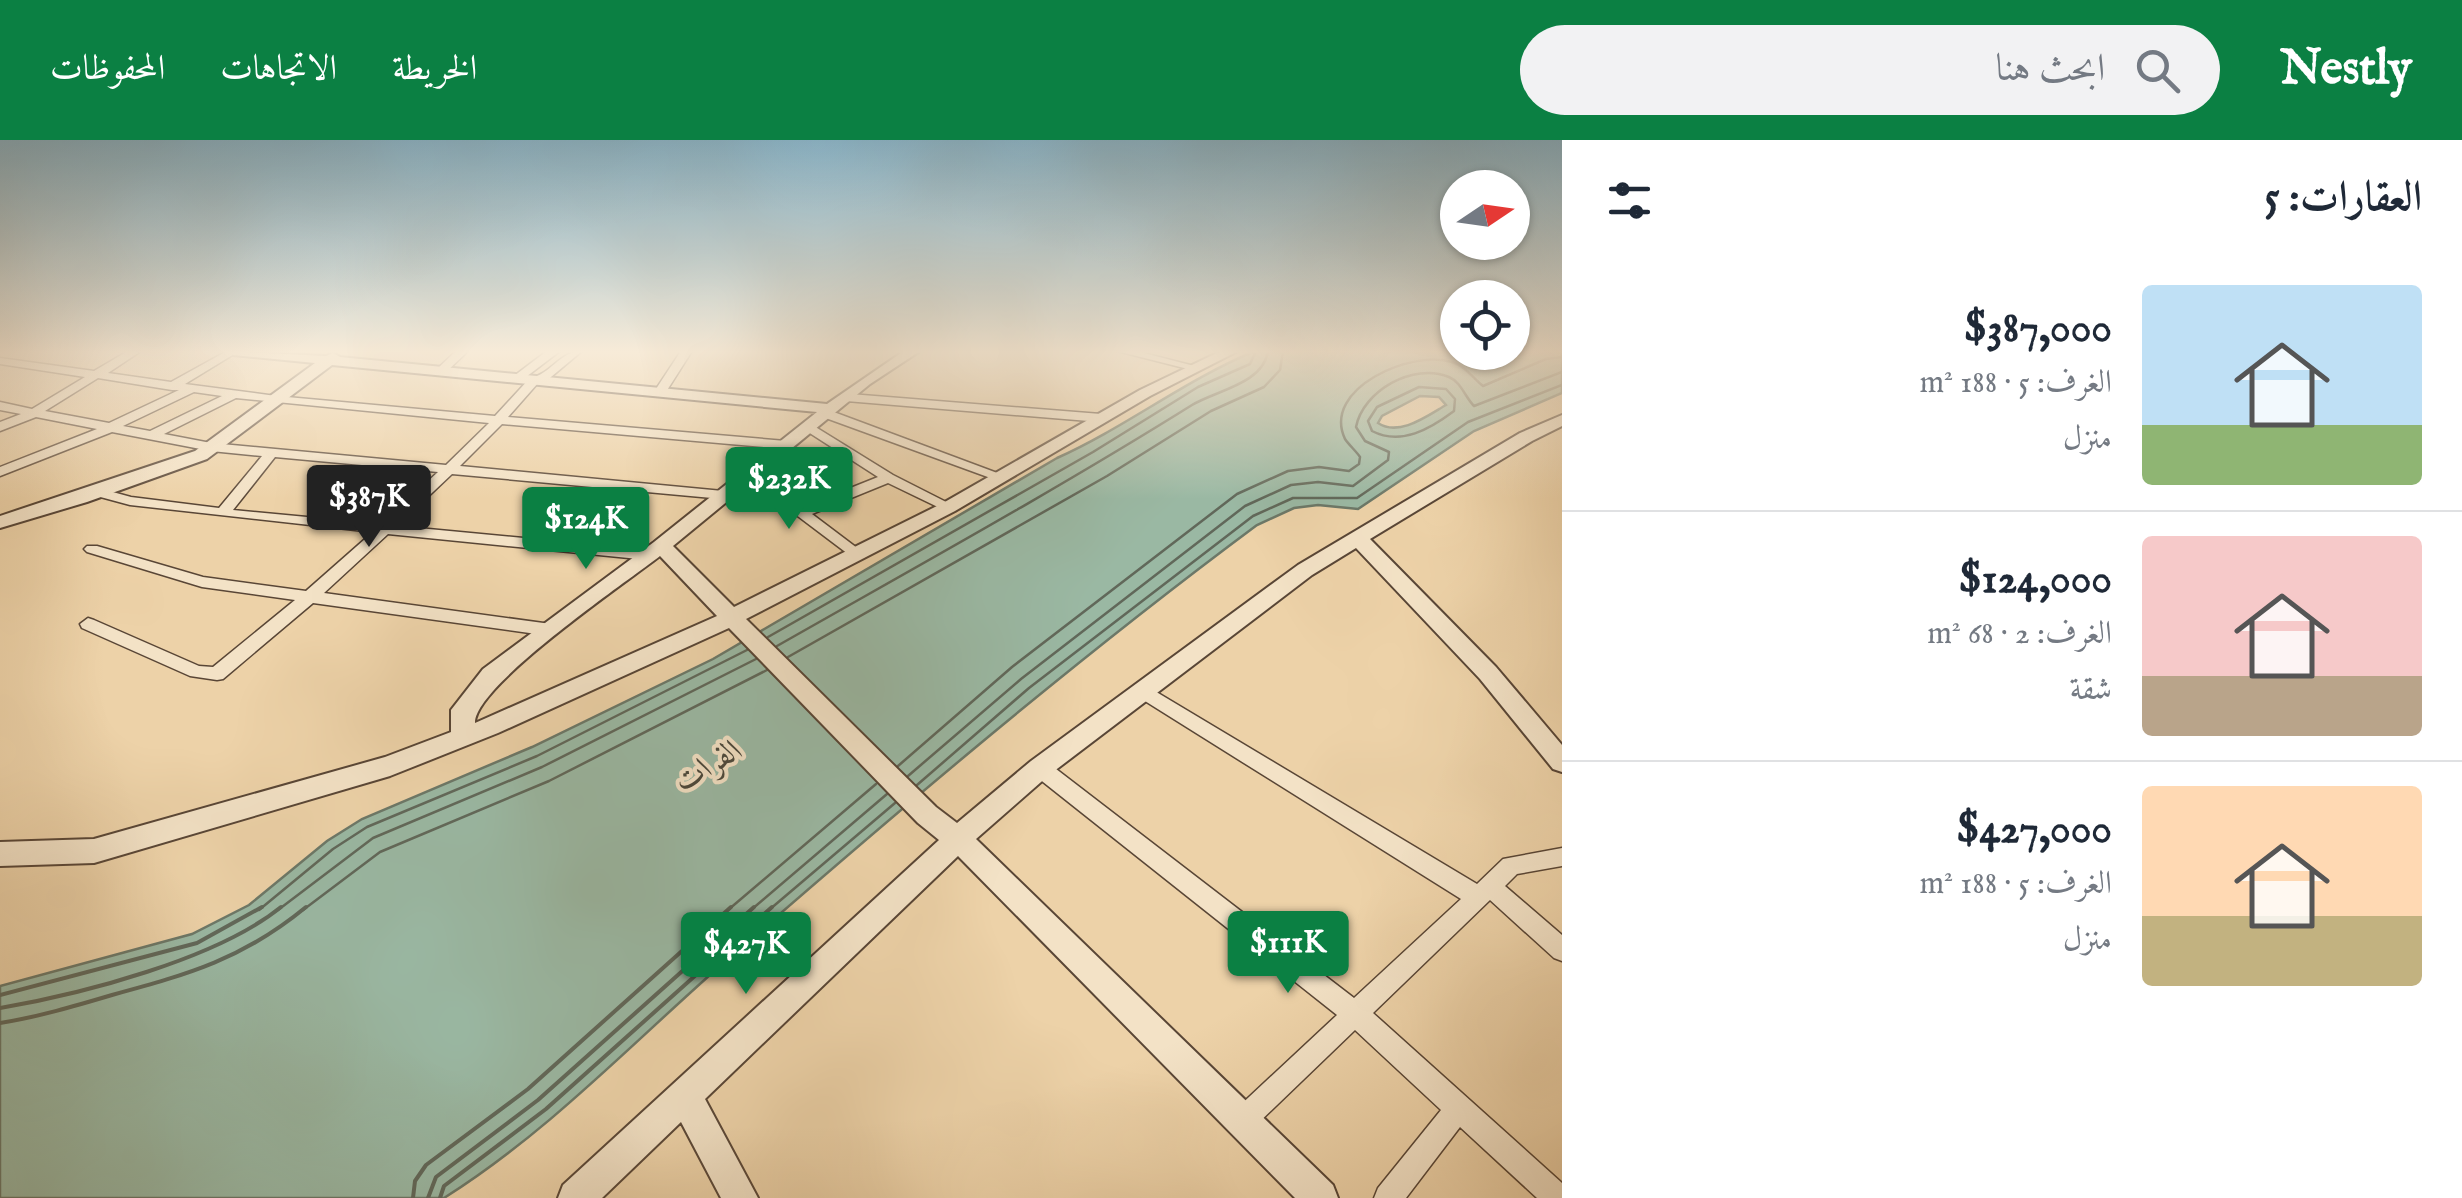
<!DOCTYPE html>
<html lang="ar">
<meta charset="utf-8">
<style>
:root{--surface:#fff;--page:#f2f2f3;--text:#1f2937;--muted:#747a83;--line:#e0e1e3;--accent:#0b8043}
body{margin:0;font-family:"IM FELL English",Amiri,serif;background:var(--page);color:var(--text);direction:rtl;height:100vh;display:flex;flex-direction:column;font-size:38px;white-space:nowrap}
*{box-sizing:border-box;margin:0}
p{font-size:32px;color:var(--muted)}
.icon{flex:none;width:55px;height:55px;fill:none;stroke:currentColor;stroke-width:2;stroke-linecap:round;stroke-linejoin:round}
.map{position:relative;flex:1;overflow:hidden;direction:ltr}
.sheet{display:flex;flex-direction:column;background:var(--surface);width:900px}
.sheet>*{flex:none}
.needle{width:65px;rotate:77deg}
.buttons{position:absolute;left:1440px;top:30px;display:grid;gap:20px}
.buttons a{display:grid;place-items:center;width:90px;height:90px;border-radius:50%;background:var(--surface);box-shadow:0 2px 8px #0004;font-size:50px}
.price{position:absolute;translate:-50% -85px;padding:0 22px;border-radius:10px;background:var(--accent);color:#fff;font-size:32px;line-height:65px;filter:drop-shadow(0 2px 5px #0008)}
.price::after{content:'';position:absolute;left:50%;top:60px;width:30px;height:22px;margin-left:-15px;background:inherit;clip-path:polygon(0 0,100% 0,50% 100%)}
.price.active{background:#222;color:#fff}
ul{padding:0;list-style:none}
li{display:flex;align-items:center;gap:30px;height:250px;padding:0 40px}
li+li{border-top:2px solid var(--line)}
li span{display:grid;place-items:center;flex:none;width:280px;height:200px;border-radius:10px;color:#555}
li>.icon{margin-inline-start:auto}
span .icon{width:120px;height:120px;fill:#fffc;stroke-width:1}
li b{font-size:42px}
h2{display:flex;justify-content:space-between;align-items:center;height:120px;padding:0 40px;font-size:42px}
header{display:flex;align-items:center;gap:60px;box-sizing:border-box;height:140px;padding:0 50px;background:var(--accent);color:#fff}
header strong{font-size:48px}
nav{display:flex;gap:55px;margin-inline-start:auto;font-size:35px}
.search{width:700px;height:90px;background:var(--page);display:flex;align-items:center;gap:25px;box-sizing:border-box;padding:0 35px;border-radius:55px;color:var(--muted);font-size:38px}
main{display:flex;flex:1;min-height:0}
.map>svg:first-child{display:block}
.water{fill:#9ab8a3;stroke:#6c7868;stroke-width:2.5;fill-rule:evenodd}
.lines{fill:none;stroke-linecap:round;stroke-linejoin:round}
.shore-far1{stroke:#61685a;stroke-width:2.5}
.shore{stroke:#61685a;stroke-width:4}
.minor-casing{stroke:#594636;stroke-width:3}
.tertiary-casing{stroke:#594636;stroke-width:4}
.minor{fill:#f3e2c6;fill-rule:evenodd}
.tertiary{fill:#f3e2c6;fill-rule:evenodd}
.labels{text-anchor:middle;stroke-width:8;stroke-linejoin:round;paint-order:stroke}
.water-label{font-size:32px;font-style:italic;fill:#4a483c;stroke:#f3e2c6}
</style>
<header>
<strong>Nestly</strong>
<div class="search"><svg class="icon" aria-label="search" viewBox="0 0 24 24"><circle cx="10" cy="10" r="6"/><path d="M15 15l6 6"/></svg>ابحث هنا</div>
<nav><a>الخريطة</a><a>الاتجاهات</a><a>المحفوظات</a></nav>
</header>
<main>
<section class="sheet">
<h2>العقارات: 5<svg class="icon" aria-label="filters" viewBox="0 0 24 24"><path d="M4 7h16M4 17h16"/><circle cx="9" cy="7" r="2"/><circle cx="15" cy="17" r="2"/></svg></h2>
<ul>
<li><span style="background:linear-gradient(#bfe0f5 70%,#8fb573 0)"><svg class="icon" aria-label="home" viewBox="0 0 24 24"><path d="M3 11l9-7 9 7M6 9v11h12V9"/></svg></span><div><b>$387,000</b><p>الغرف: 5 · 188 m²</p><p>منزل</p></div></li>
<li><span style="background:linear-gradient(#f6c9c9 70%,#b9a48a 0)"><svg class="icon" aria-label="home" viewBox="0 0 24 24"><path d="M3 11l9-7 9 7M6 9v11h12V9"/></svg></span><div><b>$124,000</b><p>الغرف: 2 · 68 m²</p><p>شقة</p></div></li>
<li><span style="background:linear-gradient(#ffd9b3 65%,#c2b280 0)"><svg class="icon" aria-label="home" viewBox="0 0 24 24"><path d="M3 11l9-7 9 7M6 9v11h12V9"/></svg></span><div><b>$427,000</b><p>الغرف: 5 · 188 m²</p><p>منزل</p></div></li>
</ul>
</section>
<div class="map">
<svg width="1562" height="1058" viewBox="0 0 1562 1058">
<rect width="100%" height="100%" fill="#edd2a8"/>
<filter id="stains"><feTurbulence type="fractalNoise" baseFrequency=".002" numOctaves="4"/><feColorMatrix values="0 0 0 0 .2 0 0 0 0 .09 0 0 0 0 .02 0 0 0 .5 -.17"/></filter>
<radialGradient id="worn" r=".72"><stop offset=".6" stop-color="#630" stop-opacity="0"/><stop offset="1" stop-color="#630" stop-opacity=".3"/></radialGradient>
<path class="water" d="M1255,211H1562V253L1474,291L1358,369L1318,365L1294,368L1257,385C1074,521 900,669 728,819C635,900 549,992 444,1058H0V846L192,794L249,765L327,701L362,679L532,607L713,519L1057,318C1126,287 1185,240 1255,211ZM1420,256L1439,257L1446,265C1427,276 1399,297 1378,283L1382,276Z"/>
<g class="lines">
<path class="shore-far1" d="M1419,247L1446,249L1455,259L1454,271C1430,289 1401,306 1372,291L1368,281L1377,267Z
M768,497L1093,312L1198,247L1250,224L1256,211
M777,506C916,427 1056,350 1192,265C1217,250 1263,244 1268,211
M788,517L1107,336L1211,271L1264,247L1280,230L1283,211
M898,626L1012,527L1237,354L1288,331L1319,327L1349,331L1359,324L1360,317C1356,311 1349,305 1345,299C1321,248 1413,209 1452,222C1465,226 1473,238 1483,246L1546,219L1562,217
M908,636L1021,539L1245,366L1291,345L1318,342L1353,346L1388,320L1389,312L1365,301L1356,287C1363,251 1413,222 1449,237C1461,242 1465,257 1474,266L1562,232
M917,645L1029,548L1253,376L1293,358H1357L1468,282L1562,245
M259,770L333,709L367,687L537,616L747,510
M278,770L373,698L542,627L756,519
M303,770L380,712L549,641L767,530
M728,770L876,644
M751,770L887,654
M769,770L895,663"/>
<path class="shore" d="M0,855L197,803L262,767
M0,868C82,854 217,819 281,767
M0,883C38,877 75,866 112,855C189,834 243,819 306,767
M413,1058L415,1041L426,1025L528,949L731,767
M428,1058L436,1037L538,960L754,767
M440,1058L444,1046L546,969L772,767"/>
<defs>
<path id="minor" d="M128,211H141L108,233L171,242L227,211H239L185,244L276,256L495,276L530,238C550,235 560,211 582,211L545,242L538,243L508,277L786,301L793,305L786,309L502,284L460,326L723,351L730,355L723,359L452,334L397,386L649,410L657,415L649,420L388,394L324,453L551,484L559,490L551,496L313,463L223,539L217,540L190,536L82,488L80,484L88,478L94,480L199,526L213,527L295,460L202,447L87,412L84,409L87,406H97L203,437L306,451L373,392L130,365L93,355L91,352L98,348L131,357L219,368L262,316L211,311L112,292L0,336V327L97,289L36,277L0,291V282L21,274L0,270V262L32,269L85,237L0,224V218L94,231ZM98,238L172,250H179L109,283L45,271ZM194,252L222,256L150,291L123,286ZM236,258L489,283L446,325L211,303L164,294ZM275,317L438,332L381,384L233,370Z
M456,211H468L445,233H437V229Z
M547,211H560L522,240H514V236Z
M681,211H692L664,255H656L654,252Z
M1117,211H1136L1202,228L1196,231Z
M850,254L1101,274L1107,278L1101,282L846,261L844,258Z
M823,271H831L1008,337L1006,340H996L823,277Z
M809,283L893,335L956,367L949,371L944,370L888,343L812,374L865,414L862,417H852L742,334L749,330L754,331L803,367L878,337L805,290V284Z
M1143,544L1477,744L1503,719L1562,708V726L1517,734L1505,746L1562,795V821L1554,818L1490,760L1373,873L1562,1043V1058H1537L1460,987L1406,1058H1374L1378,1048L1441,970L1355,890L1252,989L1243,993L1234,989L1230,980L1234,971L1337,875L1033,634L1030,628L1033,622L1040,620L1047,622L1354,858L1461,759L1137,556L1134,551L1137,546Z"/>
<path id="tertiary" d="M226,211L326,216L333,213L340,217L827,264L904,211H920L870,244L673,406L734,467L943,363L1140,250L1221,211H1238L1150,256L955,371L746,479L936,667L957,683L1031,621L1298,425L1520,293L1562,275V286L1532,301L1370,399L1496,527L1562,605V632L1553,629L1480,539L1356,408L1312,435L1049,635L976,699L1333,1045L1338,1058H1295L958,716L705,959L758,1058H721L681,982L602,1058H558L563,1045L939,700L918,683L729,488L498,593L390,636L94,723L0,726V702L94,699L385,617L451,592V570L483,529L654,402L817,272L332,225L207,319L87,362L0,388V376L195,311L315,223L233,215ZM660,416L717,476L475,583C474,546 625,443 660,416Z"/>
</defs>
<use href="#minor" class="minor-casing"/>
<use href="#tertiary" class="tertiary-casing"/>
<use href="#minor" class="minor"/>
<use href="#tertiary" class="tertiary"/>
</g>
<linearGradient id="sky" x2="0" y2="1"><stop stop-color="#89b6cc"/><stop offset="0.59" stop-color="#f7ebd8"/><stop offset="1" stop-color="#f7ebd8" stop-opacity="0"/></linearGradient>
<rect width="1562" height="359" fill="url(#sky)"/>
<g class="labels">
<g class="water-label">
<text transform="translate(708 624) rotate(-31)" y="11">الفرات</text>
</g>
</g>
<rect width="100%" height="100%" filter="url(#stains)"/>
<rect width="100%" height="100%" fill="url(#worn)"/>
</svg>
<div class="buttons">
<a><svg class="needle" viewBox="-14 -14 28 28"><path d="M0-13l5 13h-10z" fill="#e53935"/><path d="M0 13l5-13h-10z" fill="#747a83"/></svg></a>
<a><svg class="icon" aria-label="locate" viewBox="0 0 24 24"><circle cx="12" cy="12" r="6"/><path d="M12 2v4M12 18v4M2 12h4M18 12h4"/></svg></a>
</div>
<b class="price" style="left:789px;top:392px">$232K</b>
<b class="price active" style="left:369px;top:410px">$387K</b>
<b class="price" style="left:586px;top:432px">$124K</b>
<b class="price" style="left:1288px;top:856px">$111K</b>
<b class="price" style="left:746px;top:857px">$427K</b>
</div>
</main>
